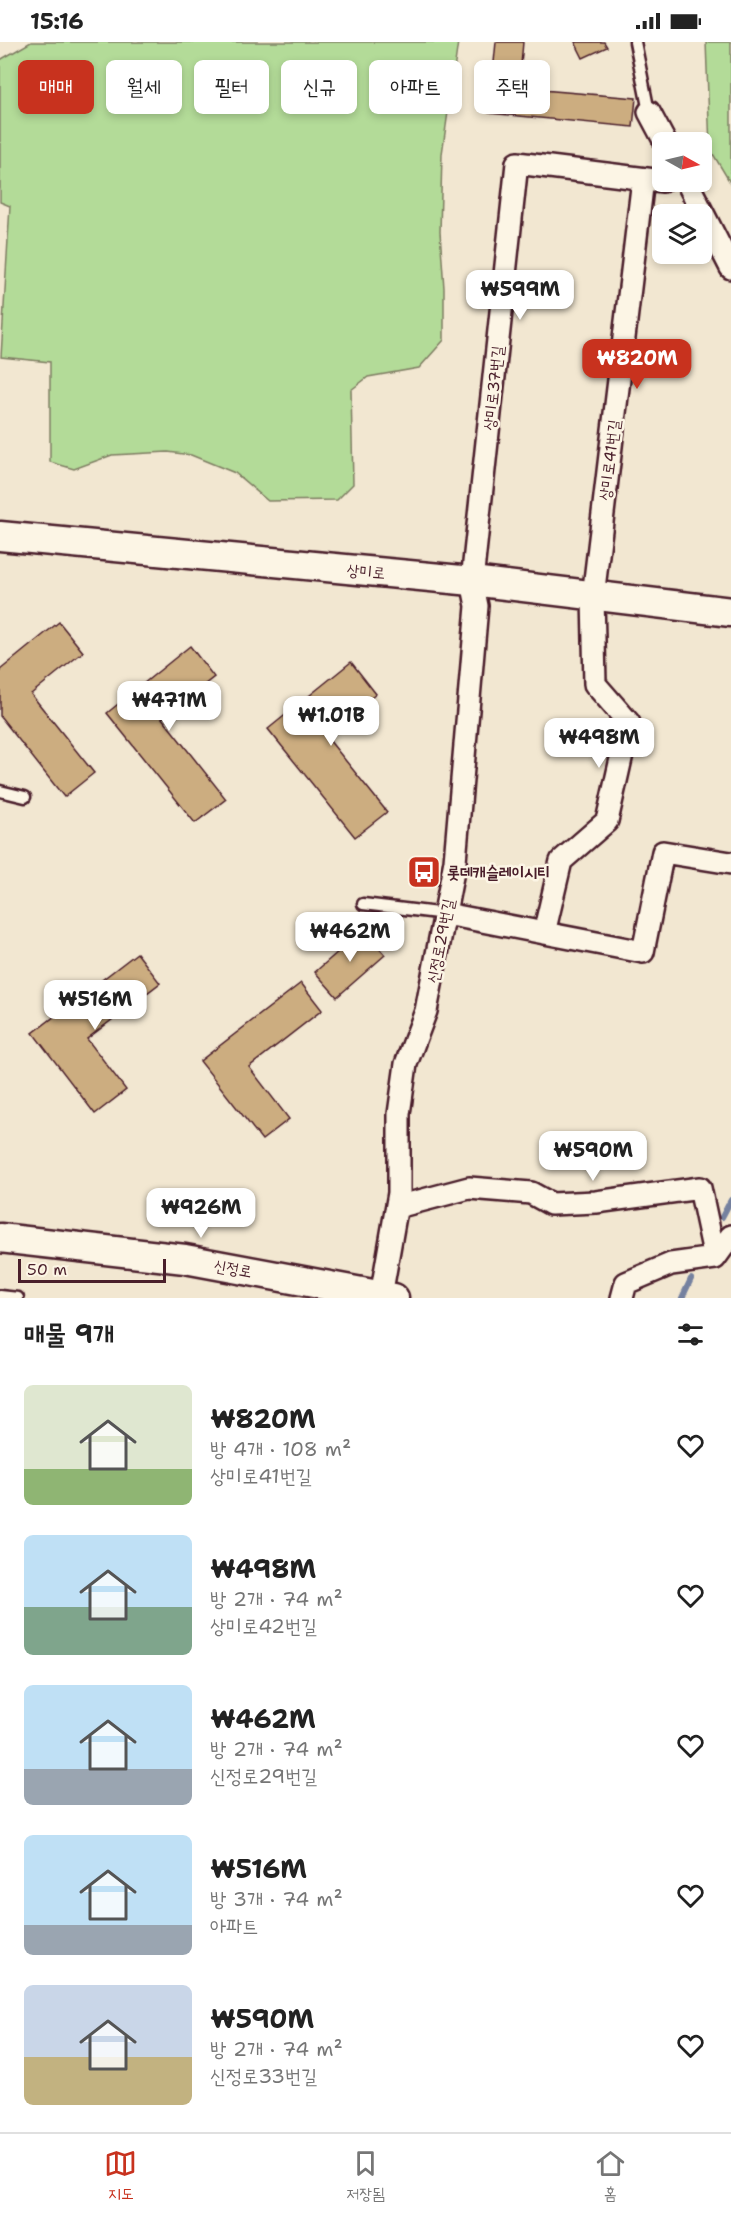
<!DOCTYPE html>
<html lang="ko">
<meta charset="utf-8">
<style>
:root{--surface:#fff;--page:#f6f6f6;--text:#222;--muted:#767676;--line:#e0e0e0;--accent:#c8321e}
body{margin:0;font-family:"Shantell Sans","Poor Story",sans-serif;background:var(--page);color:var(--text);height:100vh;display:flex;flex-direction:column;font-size:22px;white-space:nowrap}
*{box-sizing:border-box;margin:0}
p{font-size:20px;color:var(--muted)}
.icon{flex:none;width:33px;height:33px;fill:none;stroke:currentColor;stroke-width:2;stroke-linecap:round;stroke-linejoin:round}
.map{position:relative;height:1256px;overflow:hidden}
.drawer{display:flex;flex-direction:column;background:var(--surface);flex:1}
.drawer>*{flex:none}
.banner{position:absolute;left:18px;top:18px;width:696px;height:54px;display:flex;gap:12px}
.needle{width:39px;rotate:98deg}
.tools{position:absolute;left:652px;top:90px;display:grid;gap:12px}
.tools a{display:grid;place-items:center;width:60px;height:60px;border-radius:9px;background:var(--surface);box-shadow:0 3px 9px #0003;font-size:30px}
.scale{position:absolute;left:18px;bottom:15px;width:148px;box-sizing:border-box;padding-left:6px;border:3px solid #4a1f2b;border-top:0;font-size:16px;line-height:21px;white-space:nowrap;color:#4a1f2b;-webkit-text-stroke:4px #fcf5e5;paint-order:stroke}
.price{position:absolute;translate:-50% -51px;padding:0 14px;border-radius:12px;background:#fff;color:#222;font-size:20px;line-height:39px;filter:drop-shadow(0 2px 3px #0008)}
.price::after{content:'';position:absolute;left:50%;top:36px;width:18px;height:14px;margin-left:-9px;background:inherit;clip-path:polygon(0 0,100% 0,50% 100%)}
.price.selected{background:var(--accent);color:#fff}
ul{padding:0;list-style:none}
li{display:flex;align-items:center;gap:18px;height:150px;padding:0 24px}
li span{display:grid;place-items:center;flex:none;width:168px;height:120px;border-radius:9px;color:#555}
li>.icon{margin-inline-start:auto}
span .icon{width:72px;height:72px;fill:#fffc;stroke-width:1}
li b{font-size:26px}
h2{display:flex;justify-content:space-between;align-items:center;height:72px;padding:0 24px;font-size:26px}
.pill{padding:0 21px;border-radius:9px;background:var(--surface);box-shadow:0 3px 9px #0003;font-size:21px;line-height:54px}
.pill.selected{background:var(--accent);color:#fff}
.status{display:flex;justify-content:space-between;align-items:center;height:42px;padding:0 30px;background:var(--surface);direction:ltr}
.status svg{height:16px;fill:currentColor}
.tab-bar{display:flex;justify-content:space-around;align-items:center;height:84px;border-top:2px solid var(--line);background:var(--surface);font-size:16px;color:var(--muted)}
.tab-bar a{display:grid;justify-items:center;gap:3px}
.tab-bar .selected{color:var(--accent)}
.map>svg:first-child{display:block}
.green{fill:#b3db98;stroke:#7e7d62;stroke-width:1.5}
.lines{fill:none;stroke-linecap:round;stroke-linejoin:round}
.stream{stroke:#75819f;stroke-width:6}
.building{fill:#ccad80;stroke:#4a1f2b;stroke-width:1.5}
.lane-casing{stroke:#4a1f2b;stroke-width:15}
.street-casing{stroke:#4a1f2b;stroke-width:26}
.secondary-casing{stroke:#4a1f2b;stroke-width:33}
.lane{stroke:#fcf5e5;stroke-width:10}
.street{stroke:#fcf5e5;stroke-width:21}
.secondary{stroke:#fcf5e5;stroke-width:28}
.labels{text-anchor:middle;stroke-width:5;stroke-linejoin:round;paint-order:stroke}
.street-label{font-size:16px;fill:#4a1f2b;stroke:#fcf5e5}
.poi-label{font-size:16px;font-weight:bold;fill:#4a1f2b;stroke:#fcf5e5;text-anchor:start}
</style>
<div class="status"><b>15:16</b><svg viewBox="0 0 49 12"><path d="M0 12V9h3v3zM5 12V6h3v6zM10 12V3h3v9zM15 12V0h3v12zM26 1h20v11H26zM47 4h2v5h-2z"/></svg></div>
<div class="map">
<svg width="731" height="1256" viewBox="0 0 731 1256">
<rect width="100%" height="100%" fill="#f2e7d1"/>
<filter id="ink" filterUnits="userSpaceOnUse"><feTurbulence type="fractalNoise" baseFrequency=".0167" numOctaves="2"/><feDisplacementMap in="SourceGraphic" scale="12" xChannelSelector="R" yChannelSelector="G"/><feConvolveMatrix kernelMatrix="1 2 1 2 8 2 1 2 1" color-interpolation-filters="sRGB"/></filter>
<g filter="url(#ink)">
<path class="green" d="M31,0H458L442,112L440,190L444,246V298L419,326L368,335L351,348L353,442L337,458L268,459L235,431L191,413L168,410L112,413L74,427L50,420V320L1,315L10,164L0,160V18Z
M706,0H731V142L710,107Z"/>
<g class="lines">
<path class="stream" d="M722,1175L731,1158
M682,1256L691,1237"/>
</g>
<path class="building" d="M496,0H523L519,46L636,56L633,85L489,71Z
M575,0H604L607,5L583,16Z
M59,580L83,610L31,652L94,731L64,755L0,674V628Z
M190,604L214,635L162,676L226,757L195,781L107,671Z
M351,620L376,652L325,693L387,770L355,795L268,687Z
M363,888L385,913L337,955L315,930Z
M137,911L160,941L87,997L126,1048L95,1072L33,991Z
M301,941L322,968L249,1025L289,1077L262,1098L200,1019Z"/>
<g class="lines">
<defs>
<path id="lane" d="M635,0L649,70
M0,749L25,755
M363,862L446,872
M0,1254L18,1256"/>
<path id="street" d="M649,70L665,100
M687,140L731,226
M446,872L643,910L663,810L731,821
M544,891L561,819L607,779L629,681L595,642L593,555L643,137
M397,1165L469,1146L531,1151L551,1162L596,1160L700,1146L715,1216
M381,1254L399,1151V1072L406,1022L426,969L455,819L477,564L472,539L517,121L663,139
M622,1256L626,1241L671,1222L715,1216L731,1194"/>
<path id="secondary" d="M0,494L472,539L731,570
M0,1196L185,1217L394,1256"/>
</defs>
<use href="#lane" class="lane-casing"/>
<use href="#street" class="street-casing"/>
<use href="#secondary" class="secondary-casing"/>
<use href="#lane" class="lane"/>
<use href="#street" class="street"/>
<use href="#secondary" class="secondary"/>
</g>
</g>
<defs>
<symbol id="bus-square" viewBox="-11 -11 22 22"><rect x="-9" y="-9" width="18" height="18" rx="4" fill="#c8321e" stroke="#fcf5e5"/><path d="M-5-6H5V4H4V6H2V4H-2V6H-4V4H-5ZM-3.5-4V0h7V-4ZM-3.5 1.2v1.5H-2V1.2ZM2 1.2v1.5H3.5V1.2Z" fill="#fff"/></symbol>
</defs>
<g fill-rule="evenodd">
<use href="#bus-square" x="405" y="811" width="38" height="38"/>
</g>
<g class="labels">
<g class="street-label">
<text transform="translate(493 346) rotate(-84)" y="6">상미로37번길</text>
<text transform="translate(609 418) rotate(-83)" y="6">상미로41번길</text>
<text transform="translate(366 529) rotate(5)" y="6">상미로</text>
<text transform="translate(440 899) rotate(-79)" y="6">신정로29번길</text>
<text transform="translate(233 1226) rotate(10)" y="6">신정로</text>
</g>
<g class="poi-label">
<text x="447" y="836">롯데캐슬레이시티</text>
</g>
</g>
</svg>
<div class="tools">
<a><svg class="needle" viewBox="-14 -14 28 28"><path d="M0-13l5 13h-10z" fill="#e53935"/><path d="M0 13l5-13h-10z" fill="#767676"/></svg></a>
<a><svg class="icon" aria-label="layers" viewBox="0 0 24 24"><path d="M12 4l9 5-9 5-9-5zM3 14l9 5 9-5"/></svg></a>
</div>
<div class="scale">50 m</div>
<b class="price" style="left:520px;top:279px">₩599M</b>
<b class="price selected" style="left:637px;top:348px">₩820M</b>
<b class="price" style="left:169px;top:690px">₩471M</b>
<b class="price" style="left:331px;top:705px">₩1.01B</b>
<b class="price" style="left:599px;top:727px">₩498M</b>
<b class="price" style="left:350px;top:921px">₩462M</b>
<b class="price" style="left:95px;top:989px">₩516M</b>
<b class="price" style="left:593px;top:1140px">₩590M</b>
<b class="price" style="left:201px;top:1197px">₩926M</b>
<div class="banner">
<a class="pill selected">매매</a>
<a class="pill">월세</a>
<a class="pill">필터</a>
<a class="pill">신규</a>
<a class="pill">아파트</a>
<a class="pill">주택</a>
</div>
</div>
<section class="drawer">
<h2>매물 9개<svg class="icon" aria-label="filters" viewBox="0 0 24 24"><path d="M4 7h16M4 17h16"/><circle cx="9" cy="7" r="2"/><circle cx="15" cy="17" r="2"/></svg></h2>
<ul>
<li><span style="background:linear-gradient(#dfe7d0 70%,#8fb573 0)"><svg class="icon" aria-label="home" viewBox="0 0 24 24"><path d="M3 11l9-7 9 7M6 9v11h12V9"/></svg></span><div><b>₩820M</b><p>방 4개 · 108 m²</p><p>상미로41번길</p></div><svg class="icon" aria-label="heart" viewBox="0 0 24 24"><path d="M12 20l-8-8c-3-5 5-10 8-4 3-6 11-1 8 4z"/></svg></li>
<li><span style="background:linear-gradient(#bfe0f5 60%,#7fa58c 0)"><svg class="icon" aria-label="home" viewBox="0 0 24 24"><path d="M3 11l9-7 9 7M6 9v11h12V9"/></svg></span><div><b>₩498M</b><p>방 2개 · 74 m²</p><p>상미로42번길</p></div><svg class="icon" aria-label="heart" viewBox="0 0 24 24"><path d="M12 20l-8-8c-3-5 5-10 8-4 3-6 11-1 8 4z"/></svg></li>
<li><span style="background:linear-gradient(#bfe0f5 70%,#9aa5b1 0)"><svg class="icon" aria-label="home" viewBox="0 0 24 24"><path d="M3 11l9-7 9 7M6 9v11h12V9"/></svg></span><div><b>₩462M</b><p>방 2개 · 74 m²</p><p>신정로29번길</p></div><svg class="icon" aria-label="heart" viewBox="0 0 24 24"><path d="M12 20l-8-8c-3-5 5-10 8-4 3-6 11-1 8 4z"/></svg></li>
<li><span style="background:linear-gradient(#bfe0f5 75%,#9aa5b1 0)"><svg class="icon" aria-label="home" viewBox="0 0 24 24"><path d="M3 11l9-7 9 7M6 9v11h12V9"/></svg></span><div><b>₩516M</b><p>방 3개 · 74 m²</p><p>아파트</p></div><svg class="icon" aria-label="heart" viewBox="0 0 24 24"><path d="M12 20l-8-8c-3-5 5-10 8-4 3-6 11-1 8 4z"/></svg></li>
<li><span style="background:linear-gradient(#c9d6e8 60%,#c2b280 0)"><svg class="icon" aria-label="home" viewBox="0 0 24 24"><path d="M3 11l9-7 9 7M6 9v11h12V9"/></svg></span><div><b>₩590M</b><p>방 2개 · 74 m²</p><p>신정로33번길</p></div><svg class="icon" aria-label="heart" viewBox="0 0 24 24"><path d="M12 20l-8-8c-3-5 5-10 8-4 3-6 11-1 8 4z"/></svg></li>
</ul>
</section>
<nav class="tab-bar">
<a class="selected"><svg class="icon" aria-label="map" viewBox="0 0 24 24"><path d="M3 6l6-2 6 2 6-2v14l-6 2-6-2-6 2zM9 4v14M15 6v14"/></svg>지도</a>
<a><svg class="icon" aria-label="saved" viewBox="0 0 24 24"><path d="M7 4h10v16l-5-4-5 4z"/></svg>저장됨</a>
<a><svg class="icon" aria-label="home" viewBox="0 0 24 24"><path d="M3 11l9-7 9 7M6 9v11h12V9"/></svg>홈</a>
</nav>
